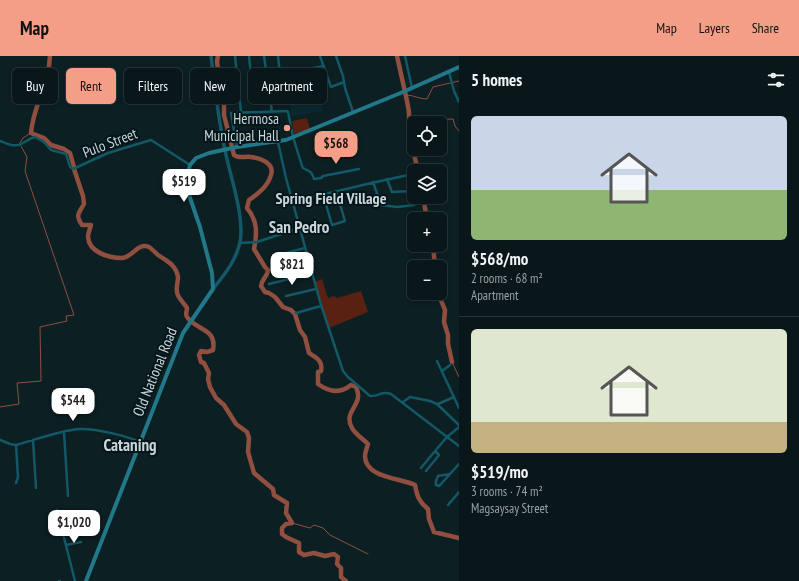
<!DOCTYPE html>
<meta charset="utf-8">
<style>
:root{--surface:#09171a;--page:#172427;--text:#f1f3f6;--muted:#999fa2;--line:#293639;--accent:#f49e88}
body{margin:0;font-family:"PT Sans Narrow",sans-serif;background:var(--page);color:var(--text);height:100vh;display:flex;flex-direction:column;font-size:15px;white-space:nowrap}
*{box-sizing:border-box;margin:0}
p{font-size:13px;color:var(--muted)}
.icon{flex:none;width:22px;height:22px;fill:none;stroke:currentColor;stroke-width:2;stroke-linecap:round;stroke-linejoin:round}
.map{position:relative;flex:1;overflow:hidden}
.panel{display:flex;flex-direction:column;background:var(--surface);width:340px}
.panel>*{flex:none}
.guide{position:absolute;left:12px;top:12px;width:380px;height:36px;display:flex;gap:8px}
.fabs{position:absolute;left:407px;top:60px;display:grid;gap:8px}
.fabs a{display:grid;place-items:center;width:40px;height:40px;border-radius:6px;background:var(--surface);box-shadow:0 2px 6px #0003,0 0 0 1px var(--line);font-size:20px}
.price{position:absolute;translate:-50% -34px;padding:0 9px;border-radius:8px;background:#fff;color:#222;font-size:13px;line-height:26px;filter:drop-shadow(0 1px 2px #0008)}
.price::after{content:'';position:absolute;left:50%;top:24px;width:12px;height:9px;margin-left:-6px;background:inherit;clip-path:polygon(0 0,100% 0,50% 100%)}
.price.selected{background:var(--accent);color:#111}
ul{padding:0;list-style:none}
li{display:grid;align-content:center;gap:8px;height:212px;padding:0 12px}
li+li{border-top:1px solid var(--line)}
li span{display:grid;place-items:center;height:124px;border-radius:6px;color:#555}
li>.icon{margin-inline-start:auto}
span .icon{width:72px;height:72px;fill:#fffc;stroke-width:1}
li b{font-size:17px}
h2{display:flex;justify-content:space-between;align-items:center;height:48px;padding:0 12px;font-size:17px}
.pill{padding:0 14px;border-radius:6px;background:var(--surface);box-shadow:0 2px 6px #0003,0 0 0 1px var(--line);font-size:14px;line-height:36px}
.pill.selected{background:var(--accent);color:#111}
header{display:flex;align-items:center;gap:24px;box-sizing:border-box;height:56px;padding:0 20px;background:var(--accent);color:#111}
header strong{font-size:19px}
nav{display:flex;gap:22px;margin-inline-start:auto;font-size:14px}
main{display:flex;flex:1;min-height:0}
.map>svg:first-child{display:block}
.built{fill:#0b282f}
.green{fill:#592112}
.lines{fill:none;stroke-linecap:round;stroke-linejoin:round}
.stream{stroke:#904f3f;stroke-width:1}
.river{stroke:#904f3f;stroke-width:4.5}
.minor{stroke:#135866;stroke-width:2.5}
.tertiary{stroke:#135866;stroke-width:3.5}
.secondary{stroke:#227789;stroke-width:4}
.poi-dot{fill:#f49e88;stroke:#04161a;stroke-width:1.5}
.labels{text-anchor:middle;stroke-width:4;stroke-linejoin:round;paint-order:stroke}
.poi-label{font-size:15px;fill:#c9d5d8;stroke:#04161a;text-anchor:end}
.street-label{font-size:15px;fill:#c9d5d8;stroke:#04161a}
.neighbourhood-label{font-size:16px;font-weight:bold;fill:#c9d5d8;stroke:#04161a}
.quarter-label{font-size:17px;font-weight:bold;fill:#c9d5d8;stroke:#04161a}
</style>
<header>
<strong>Map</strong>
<nav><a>Map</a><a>Layers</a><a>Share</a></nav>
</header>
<main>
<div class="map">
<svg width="459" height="525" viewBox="0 0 459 525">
<rect width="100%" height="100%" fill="#0c1f23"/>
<path class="built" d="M318,13L323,55L291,61L289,19Z"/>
<path class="green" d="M307,62L310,73L294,78L292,65Z
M322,223L328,242L334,240L337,242L361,235L368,256L329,272L315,226Z"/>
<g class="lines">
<path class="stream" d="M406,39C414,39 419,43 427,43L433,31L459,25
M409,65L453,63L455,70L459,75
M20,87L23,82L31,77
M452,306L459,321
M0,351L19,348L17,327L41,325L40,271L67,265L66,260L74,259L25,115L27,101L21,90
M292,467L310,472L314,469L323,472L330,479L368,498"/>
<path class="river" d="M50,0C49,28 33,50 31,77L44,82L51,89L64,93L70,97L74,111
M218,0L217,5L218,14L224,29V59L234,99C239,103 245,100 251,101C260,102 275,107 271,119C268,130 259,137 249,144L247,152C258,165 257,178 254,193L265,211L268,214C268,220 262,222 261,230L265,236L269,237L275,241L283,251L291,254L295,258L300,274L305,281L309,297C317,302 323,305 321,315L318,316V328C329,336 340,338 351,329L356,331C365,350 342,354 352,372C355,378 363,383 368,388C367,392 365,396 365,400C365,422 401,422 415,429C417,440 419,446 428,453L429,463L434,476L459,482
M397,0L407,45L409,56V77L418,115
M74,113L83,140L84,148C79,157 75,159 82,169H91C90,173 88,177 88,181C89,196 108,202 122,202C133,201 138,186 149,191C152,193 155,196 158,199C167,205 176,209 178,221C178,226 176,231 177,236C177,241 184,247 187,252C187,255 185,258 187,261C197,275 217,272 213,294L207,296L201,295L199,299L201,306L204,307L209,317L208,323L210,331L216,342L224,349L236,368L247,376L249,382L248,396L254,417L273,433L274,439L287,447L286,457L292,467L286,468L282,472V478L286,481L299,487V496L304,499L314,497L325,500L334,498L338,501L337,508L341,512V521L346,525
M423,141L427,163
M433,189L435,211
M438,237L445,254L444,266L448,279V288L452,306"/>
<path class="minor" d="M235,0L241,56
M249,0L253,40L270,38
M264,0L272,56
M278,0L280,19
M320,0L331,31L344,26
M336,0L343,20L345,32L353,56
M405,0L412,32
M449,16L454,35L459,46
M267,24L286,17L324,10
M0,85C8,88 15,92 23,87C27,85 30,82 35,81L44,86L51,94L66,98L70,111L73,113L108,97L151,84L190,109
M278,86L286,122L321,249L343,315L348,321L370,340C379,341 381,334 391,338L459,390
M237,91L231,57L287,55L288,56L293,81L302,110L303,112C310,116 311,114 314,123L321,122L323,120L359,113
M387,123L392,136L412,135
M323,138L332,169L345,165L336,135
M293,145L300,143V142L304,143C339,135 373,126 409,119L414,149L397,151L381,149L373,126
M240,187L257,186L300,172
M286,197L305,192
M275,210L309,202
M269,228L313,217
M286,240L316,233
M296,257L321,250
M437,305L459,352
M442,315L450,309
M403,346L410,341L430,345L437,348L459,369
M438,348L454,341
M64,376L68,440
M0,384L10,388L16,389C35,384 61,374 80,373C94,372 127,380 140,386
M33,384L36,432
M421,412L435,395
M426,415L439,399L435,395L447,381L459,371
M450,418L438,420L436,425V429L439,430L441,428L459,408
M16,427L18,421L16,389
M448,449L459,436
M57,454L75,525
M66,489L81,486
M59,525H60"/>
<path class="tertiary" d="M211,0C215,31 218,63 225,94C230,120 245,161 240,186C236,205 224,219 213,233"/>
<path class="secondary" d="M86,525L183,277L213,233L212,217L200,171L188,136L186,123L190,109L196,102L209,97L237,91L286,84L403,36L459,11"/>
</g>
<circle class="poi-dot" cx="287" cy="72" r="4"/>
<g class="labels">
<g class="poi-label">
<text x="279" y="68">Hermosa<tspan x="279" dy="17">Municipal Hall</tspan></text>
</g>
<g class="street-label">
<text transform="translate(110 87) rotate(-21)" y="5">Pulo Street</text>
<text transform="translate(155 316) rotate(-68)" y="5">Old National Road</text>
</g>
<g class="neighbourhood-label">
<text x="331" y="148">Spring Field Village</text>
</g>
<g class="quarter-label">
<text x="299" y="177">San Pedro</text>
<text x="130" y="395">Cataning</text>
</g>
</g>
</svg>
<div class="fabs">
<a><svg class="icon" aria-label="locate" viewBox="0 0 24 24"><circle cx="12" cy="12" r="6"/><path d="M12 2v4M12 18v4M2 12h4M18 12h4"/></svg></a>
<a><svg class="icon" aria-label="layers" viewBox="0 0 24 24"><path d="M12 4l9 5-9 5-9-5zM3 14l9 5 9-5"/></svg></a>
<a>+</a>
<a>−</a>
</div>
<b class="price selected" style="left:336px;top:109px">$568</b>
<b class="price" style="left:184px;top:147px">$519</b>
<b class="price" style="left:292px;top:230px">$821</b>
<b class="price" style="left:73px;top:366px">$544</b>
<b class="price" style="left:74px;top:488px">$1,020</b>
<div class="guide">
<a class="pill">Buy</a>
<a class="pill selected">Rent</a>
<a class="pill">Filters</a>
<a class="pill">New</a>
<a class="pill">Apartment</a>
</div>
</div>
<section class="panel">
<h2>5 homes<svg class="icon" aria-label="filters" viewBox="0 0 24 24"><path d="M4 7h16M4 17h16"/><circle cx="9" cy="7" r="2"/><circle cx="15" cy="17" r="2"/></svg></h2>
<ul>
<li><span style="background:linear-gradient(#c9d6e8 60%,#8fb573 0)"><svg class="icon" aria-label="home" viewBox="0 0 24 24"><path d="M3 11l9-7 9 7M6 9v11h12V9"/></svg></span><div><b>$568/mo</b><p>2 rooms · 68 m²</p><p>Apartment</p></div></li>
<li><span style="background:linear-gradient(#dfe7d0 75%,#c2b280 0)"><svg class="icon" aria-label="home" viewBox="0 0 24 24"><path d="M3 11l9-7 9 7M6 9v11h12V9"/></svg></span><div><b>$519/mo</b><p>3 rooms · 74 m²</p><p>Magsaysay Street</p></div></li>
</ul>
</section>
</main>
